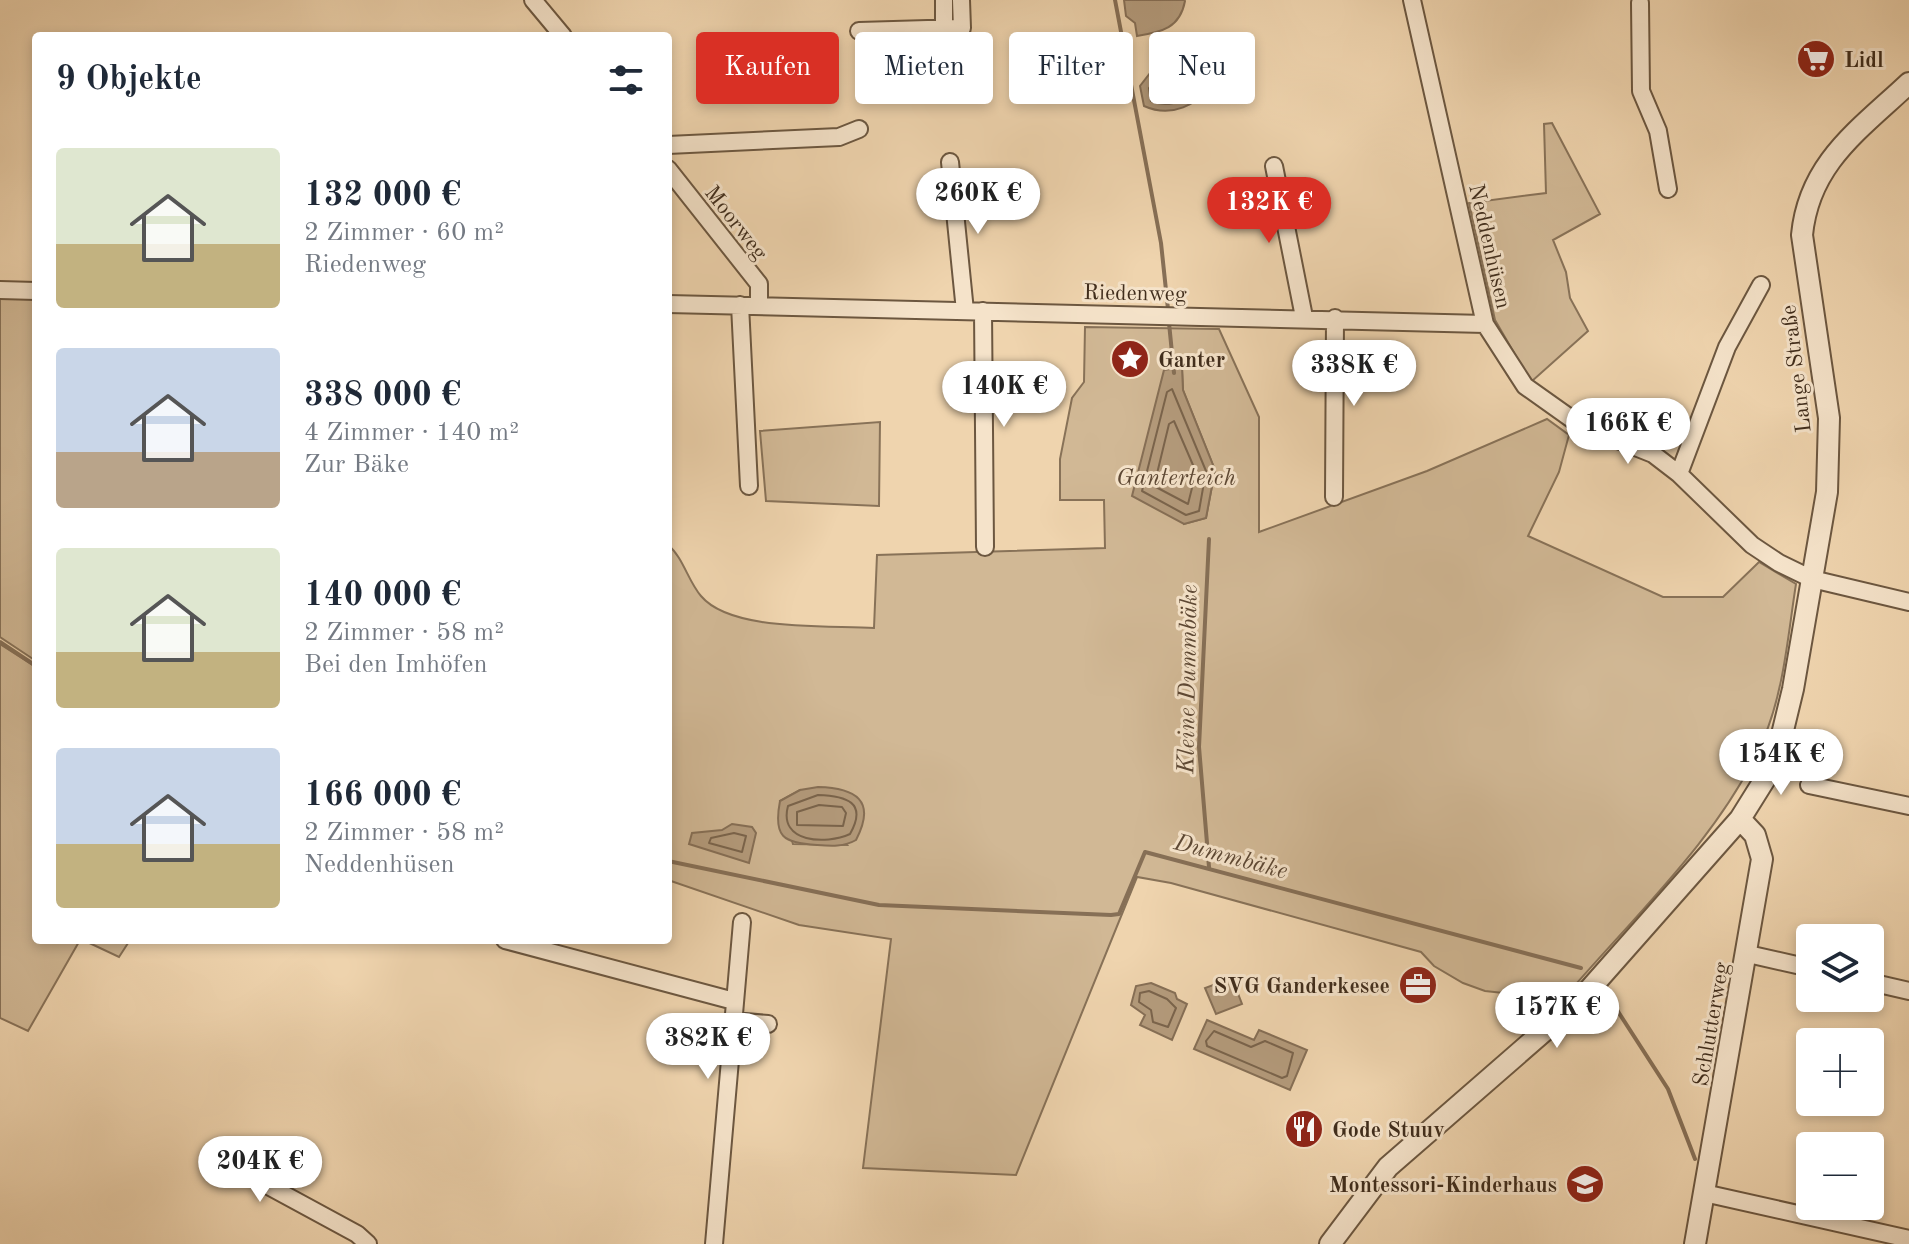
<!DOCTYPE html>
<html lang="de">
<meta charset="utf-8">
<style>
:root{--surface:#fff;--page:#f2f2f3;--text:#1f2937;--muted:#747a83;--accent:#d93025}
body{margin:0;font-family:"Old Standard TT",serif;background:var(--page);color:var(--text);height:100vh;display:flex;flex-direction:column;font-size:30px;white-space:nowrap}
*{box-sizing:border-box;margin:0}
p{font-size:26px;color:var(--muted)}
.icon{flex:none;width:44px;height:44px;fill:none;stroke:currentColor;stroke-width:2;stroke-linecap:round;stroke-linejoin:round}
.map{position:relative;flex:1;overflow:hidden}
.drawer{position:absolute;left:32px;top:32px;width:640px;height:912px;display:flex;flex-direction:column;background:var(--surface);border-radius:8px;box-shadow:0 4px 12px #0003}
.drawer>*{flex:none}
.guide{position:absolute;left:696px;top:32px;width:760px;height:72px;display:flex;gap:16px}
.buttons{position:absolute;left:1796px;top:924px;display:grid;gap:16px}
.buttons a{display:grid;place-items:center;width:88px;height:88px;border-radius:8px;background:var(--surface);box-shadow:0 4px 12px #0003;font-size:40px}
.price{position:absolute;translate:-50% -68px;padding:0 18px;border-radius:28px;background:#fff;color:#222;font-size:26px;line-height:52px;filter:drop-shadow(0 2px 4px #0008)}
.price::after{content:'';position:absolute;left:50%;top:48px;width:24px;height:18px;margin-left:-12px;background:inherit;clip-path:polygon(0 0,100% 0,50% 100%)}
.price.on{background:var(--accent);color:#fff}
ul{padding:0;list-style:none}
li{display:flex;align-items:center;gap:24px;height:200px;padding:0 24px}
li span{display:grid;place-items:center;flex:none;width:224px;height:160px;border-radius:8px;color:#555}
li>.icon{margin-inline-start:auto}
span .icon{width:96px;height:96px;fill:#fffc;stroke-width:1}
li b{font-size:34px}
h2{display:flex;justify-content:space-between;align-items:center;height:96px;padding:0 24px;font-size:34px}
.pill{padding:0 28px;border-radius:8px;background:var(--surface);box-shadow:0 4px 12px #0003;font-size:28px;line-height:72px}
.pill.on{background:var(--accent);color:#fff}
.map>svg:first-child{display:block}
.green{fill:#d1b895;stroke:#887258;stroke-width:2;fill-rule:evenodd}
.water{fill:#b49b7c;stroke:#866f56;stroke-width:2}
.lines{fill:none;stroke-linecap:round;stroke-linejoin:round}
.shore{stroke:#7a644c;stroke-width:2}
.stream{stroke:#866f56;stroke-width:4}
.minor-casing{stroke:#6c5740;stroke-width:20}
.tertiary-casing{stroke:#6c5740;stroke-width:24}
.minor{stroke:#f5e3ca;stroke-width:16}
.tertiary{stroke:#f5e3ca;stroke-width:20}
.labels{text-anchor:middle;stroke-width:6;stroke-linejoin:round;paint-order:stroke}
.poi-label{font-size:22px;font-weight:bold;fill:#402d1c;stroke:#f5e3ca;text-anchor:start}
.street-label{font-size:22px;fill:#402d1c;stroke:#f5e3ca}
.water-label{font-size:24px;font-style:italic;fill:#5d4834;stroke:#f5e3ca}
</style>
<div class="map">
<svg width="1909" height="1244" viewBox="0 0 1909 1244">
<rect width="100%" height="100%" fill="#efd4ae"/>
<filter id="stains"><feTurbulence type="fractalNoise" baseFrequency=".0025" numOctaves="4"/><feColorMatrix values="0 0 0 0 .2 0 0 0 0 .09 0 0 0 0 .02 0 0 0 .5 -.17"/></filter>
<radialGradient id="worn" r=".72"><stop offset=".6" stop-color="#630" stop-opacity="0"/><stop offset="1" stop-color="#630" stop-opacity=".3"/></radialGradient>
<path class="green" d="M1552,123L1600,214L1553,240L1566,272L1570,298L1588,331L1531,382L1495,320L1469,203L1546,193L1544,124Z
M0,297L36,298V661L0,637Z
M1085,327L1219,329L1259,417V532L1427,471L1547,419L1569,435L1559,472L1528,536L1663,597H1723L1759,562L1796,584C1788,634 1784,692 1763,740C1724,830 1642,909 1577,983L1551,1004L1522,995L1485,991L1463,983L1434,966L1421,952L1171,883L1137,877L1016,1175L863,1168L891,939L799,925L668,880C668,861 674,827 668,812V545C683,557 688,581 701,596C731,632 829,625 874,628L877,555L1105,548L1104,500H1060V459L1072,398L1084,382ZM1182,368L1183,390L1215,470L1206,518L1184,524ZM800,790L847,845L793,844L780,801Z
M880,422L879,506L766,501L760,431Z
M0,644L36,667V940H80L28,1031L0,1018Z
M83,940H130L119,957Z"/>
<path class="water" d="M1124,0H1184L1185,1C1180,28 1162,32 1137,36L1135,23L1126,16Z
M1178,48L1203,50L1216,65L1217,84C1195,104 1173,119 1144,106L1140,86L1161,59Z
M1182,367L1183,390L1215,470L1206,518L1184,524L1132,496L1164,370Z
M818,787C855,788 877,800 856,840C844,847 831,846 817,845C783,843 773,837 780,801L800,790Z
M732,824L752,827L756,833L749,863L689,844L692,833L722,830Z
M1232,978L1242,1004L1216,1014L1205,988Z
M1151,983L1175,993L1177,999L1187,1004L1172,1040L1140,1025L1145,1015L1131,1005L1136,986Z
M1207,1020L1254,1040L1259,1030L1307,1050L1290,1090L1194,1049Z"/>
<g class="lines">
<path class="shore" d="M1180,57L1200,59L1208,69V81C1192,96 1173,110 1151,101L1149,88L1167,65Z
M1182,67L1194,68L1198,77L1187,86L1164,94L1163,88Z
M1172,389L1206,471L1199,511L1186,515L1142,491L1167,392Z
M1174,421L1196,472L1188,504L1154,486L1169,424Z
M818,795C846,796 868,802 850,834C826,845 778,843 788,806Z
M819,805L842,807L846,813L843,826L797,825V812Z
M734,833L746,836L742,852L709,843L711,838Z
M1149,991L1167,999L1176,1008L1168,1027L1153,1022L1151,1010L1139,1002L1140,993Z
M1214,1031L1251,1047L1265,1041L1293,1053L1287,1076L1282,1078L1207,1046L1206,1041Z"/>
<path class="stream" d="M1115,0L1161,243L1168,309
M1169,323L1174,373
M1209,539L1199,747L1209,867
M0,642L36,666
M668,861L879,905L1111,915L1119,914L1145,852L1581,968
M1608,996L1668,1089L1695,1159"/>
<defs>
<path id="minor" d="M533,0L563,36
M944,0V28
M1412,0L1485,324L1525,386L1580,425L1653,454L1679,474L1752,545L1779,563L1812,579L1909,602
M1640,3L1641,91L1658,131L1668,189
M859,31L962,28L961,0
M668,145L839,137L859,129
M950,162L965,311
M1274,166L1304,317
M668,169L759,284V306
M0,290L36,291
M668,304L1485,324
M740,305L749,486
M983,311L985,547
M1679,474L1727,347L1761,285
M1334,497L1335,318
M1809,785L1909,806
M505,940L734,1001
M1748,954L1810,968
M1870,982L1909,991
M733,1021L768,1024
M250,1176L357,1234L368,1244
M1704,1193L1909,1239
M714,1244L742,922"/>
<path id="tertiary" d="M1330,1244L1388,1167L1581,999L1740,819L1765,779L1778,751L1793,689L1827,492L1829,418L1802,235C1809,163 1859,130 1909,83
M1695,1244L1762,859L1755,835L1740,819"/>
</defs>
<use href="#minor" class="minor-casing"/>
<use href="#tertiary" class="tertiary-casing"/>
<use href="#minor" class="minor"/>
<use href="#tertiary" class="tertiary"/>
</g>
<defs>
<symbol id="supermarket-disc" viewBox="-11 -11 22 22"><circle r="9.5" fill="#8f2418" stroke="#f5e3ca"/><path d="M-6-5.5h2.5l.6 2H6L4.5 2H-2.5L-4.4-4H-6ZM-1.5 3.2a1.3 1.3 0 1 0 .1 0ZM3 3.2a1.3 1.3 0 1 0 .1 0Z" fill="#fff"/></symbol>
<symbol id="sight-disc" viewBox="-11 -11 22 22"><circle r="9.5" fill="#8f2418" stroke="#f5e3ca"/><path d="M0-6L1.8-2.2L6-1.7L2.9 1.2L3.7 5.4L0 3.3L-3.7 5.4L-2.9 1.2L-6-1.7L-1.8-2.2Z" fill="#fff"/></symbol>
<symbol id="office-disc" viewBox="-11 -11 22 22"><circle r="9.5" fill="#8f2418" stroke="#f5e3ca"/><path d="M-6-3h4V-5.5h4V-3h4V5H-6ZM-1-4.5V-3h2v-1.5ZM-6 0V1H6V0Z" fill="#fff"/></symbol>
<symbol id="restaurant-disc" viewBox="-11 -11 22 22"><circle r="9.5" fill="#8f2418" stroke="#f5e3ca"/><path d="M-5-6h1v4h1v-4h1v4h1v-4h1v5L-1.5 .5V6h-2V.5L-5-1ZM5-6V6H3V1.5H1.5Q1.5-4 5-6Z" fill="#fff"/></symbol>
<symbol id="school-disc" viewBox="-11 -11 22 22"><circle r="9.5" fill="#8f2418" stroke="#f5e3ca"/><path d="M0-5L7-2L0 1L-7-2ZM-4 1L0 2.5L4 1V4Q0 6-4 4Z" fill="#fff"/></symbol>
</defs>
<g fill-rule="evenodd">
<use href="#supermarket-disc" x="1794" y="37" width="44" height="44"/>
<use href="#sight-disc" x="1108" y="337" width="44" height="44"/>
<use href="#office-disc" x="1396" y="963" width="44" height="44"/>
<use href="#restaurant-disc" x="1282" y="1107" width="44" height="44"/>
<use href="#school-disc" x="1563" y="1162" width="44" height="44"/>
</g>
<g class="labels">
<g class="poi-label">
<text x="1844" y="67">Lidl</text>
<text x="1158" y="367">Ganter</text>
<text x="1390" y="993" text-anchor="end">SVG Ganderkesee</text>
<text x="1332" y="1137">Gode Stuuv</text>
<text x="1557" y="1192" text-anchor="end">Montessori-Kinderhaus</text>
</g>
<g class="street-label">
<text transform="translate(737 222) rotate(52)" y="8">Moorweg</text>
<text transform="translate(1491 246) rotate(77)" y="8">Neddenhüsen</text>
<text transform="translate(1135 292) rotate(1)" y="8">Riedenweg</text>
<text transform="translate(1795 369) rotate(-97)" y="8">Lange Straße</text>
<text transform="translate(1710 1024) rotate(-80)" y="8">Schlutterweg</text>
</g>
<g class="water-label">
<text x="1176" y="485">Ganterteich</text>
<text transform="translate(1187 679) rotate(-89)" y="8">Kleine Dummbäke</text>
<text transform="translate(1231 856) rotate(15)" y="8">Dummbäke</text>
</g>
</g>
<rect width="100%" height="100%" filter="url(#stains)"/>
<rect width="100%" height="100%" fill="url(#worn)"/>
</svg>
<div class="buttons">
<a><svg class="icon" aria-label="layers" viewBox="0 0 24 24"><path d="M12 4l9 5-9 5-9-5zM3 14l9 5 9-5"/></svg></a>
<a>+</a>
<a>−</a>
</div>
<b class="price" style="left:978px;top:236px">260K €</b>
<b class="price on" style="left:1269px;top:245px">132K €</b>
<b class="price" style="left:1354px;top:408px">338K €</b>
<b class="price" style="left:1004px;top:429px">140K €</b>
<b class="price" style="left:1628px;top:466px">166K €</b>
<b class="price" style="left:1781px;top:797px">154K €</b>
<b class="price" style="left:1557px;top:1050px">157K €</b>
<b class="price" style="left:708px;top:1081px">382K €</b>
<b class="price" style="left:260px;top:1204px">204K €</b>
<div class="guide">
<a class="pill on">Kaufen</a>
<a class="pill">Mieten</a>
<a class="pill">Filter</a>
<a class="pill">Neu</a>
</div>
<section class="drawer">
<h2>9 Objekte<svg class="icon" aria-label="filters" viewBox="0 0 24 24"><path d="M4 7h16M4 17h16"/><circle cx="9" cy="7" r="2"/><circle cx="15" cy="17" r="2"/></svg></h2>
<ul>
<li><span style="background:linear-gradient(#dfe7d0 60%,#c2b280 0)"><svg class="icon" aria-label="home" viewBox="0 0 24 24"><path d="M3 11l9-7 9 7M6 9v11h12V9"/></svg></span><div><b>132 000 €</b><p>2 Zimmer · 60 m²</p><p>Riedenweg</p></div></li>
<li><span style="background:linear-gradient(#c9d6e8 65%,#b9a48a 0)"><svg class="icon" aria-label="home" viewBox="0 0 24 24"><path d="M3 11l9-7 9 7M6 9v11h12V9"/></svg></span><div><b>338 000 €</b><p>4 Zimmer · 140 m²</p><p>Zur Bäke</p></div></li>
<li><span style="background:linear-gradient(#dfe7d0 65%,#c2b280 0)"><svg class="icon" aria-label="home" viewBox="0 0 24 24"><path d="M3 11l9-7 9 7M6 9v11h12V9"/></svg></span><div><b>140 000 €</b><p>2 Zimmer · 58 m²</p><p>Bei den Imhöfen</p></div></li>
<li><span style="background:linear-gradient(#c9d6e8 60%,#c2b280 0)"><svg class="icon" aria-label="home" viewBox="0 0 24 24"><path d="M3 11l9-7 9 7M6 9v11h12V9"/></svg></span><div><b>166 000 €</b><p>2 Zimmer · 58 m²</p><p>Neddenhüsen</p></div></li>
</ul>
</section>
</div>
